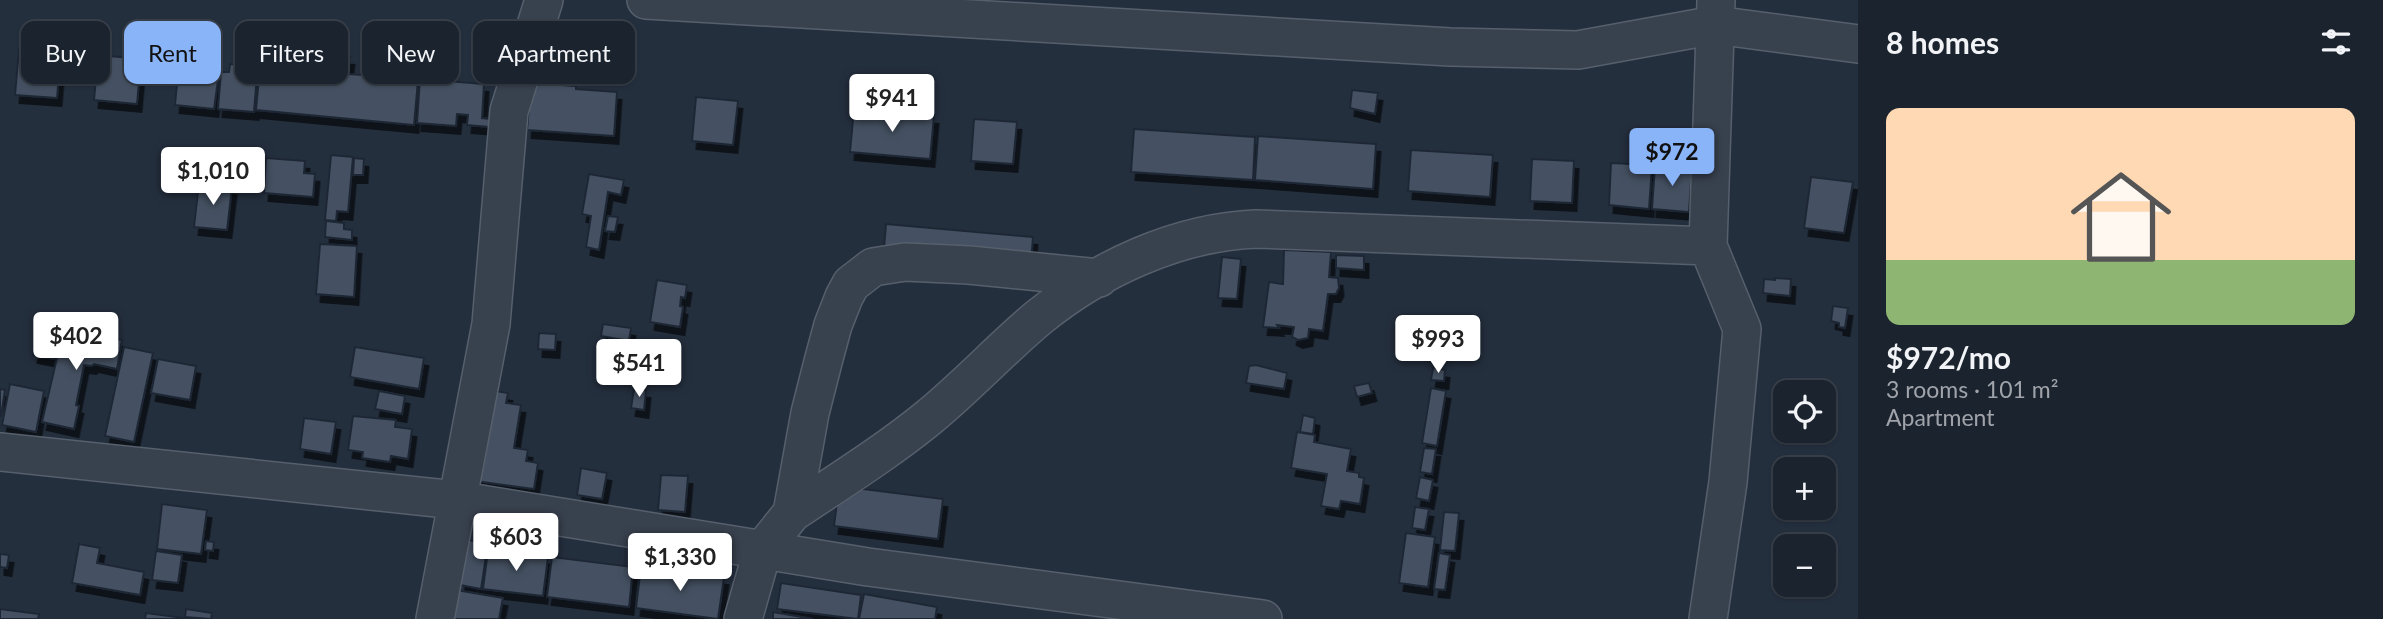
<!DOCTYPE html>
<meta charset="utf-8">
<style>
:root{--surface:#1b232e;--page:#282f3a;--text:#f1f3f6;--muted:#a0a4aa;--line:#39404a;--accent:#8ab4f8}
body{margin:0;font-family:Lato,sans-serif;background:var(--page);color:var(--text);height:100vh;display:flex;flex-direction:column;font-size:26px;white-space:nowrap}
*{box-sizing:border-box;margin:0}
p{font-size:23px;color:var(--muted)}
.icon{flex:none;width:38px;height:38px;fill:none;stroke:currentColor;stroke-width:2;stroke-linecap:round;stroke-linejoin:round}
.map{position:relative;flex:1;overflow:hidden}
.panel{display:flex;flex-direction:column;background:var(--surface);width:525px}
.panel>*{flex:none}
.top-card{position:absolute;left:21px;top:21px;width:665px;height:63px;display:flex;gap:14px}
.tools{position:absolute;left:1773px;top:380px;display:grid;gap:14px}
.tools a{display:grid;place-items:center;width:63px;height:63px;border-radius:14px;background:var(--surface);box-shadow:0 2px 5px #0004,0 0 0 2px var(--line);font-size:35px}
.price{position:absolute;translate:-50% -60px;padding:0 16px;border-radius:7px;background:#fff;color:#222;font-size:23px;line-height:46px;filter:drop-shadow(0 2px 4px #0008)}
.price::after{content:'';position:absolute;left:50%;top:42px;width:21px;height:16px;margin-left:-10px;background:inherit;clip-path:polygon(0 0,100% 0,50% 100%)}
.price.current{background:var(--accent);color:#111}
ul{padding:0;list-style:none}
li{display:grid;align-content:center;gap:14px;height:371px;padding:0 28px}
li+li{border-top:2px solid var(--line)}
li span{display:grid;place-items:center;height:217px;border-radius:14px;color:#555}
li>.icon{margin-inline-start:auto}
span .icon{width:126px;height:126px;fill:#fffc;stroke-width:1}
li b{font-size:30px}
h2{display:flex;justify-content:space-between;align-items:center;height:84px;padding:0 28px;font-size:30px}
.tag{padding:0 24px;border-radius:14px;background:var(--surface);box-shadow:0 2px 5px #0004,0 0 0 2px var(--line);font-size:24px;line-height:63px}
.tag.current{background:var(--accent);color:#111}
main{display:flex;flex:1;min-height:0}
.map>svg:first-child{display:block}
.building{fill:#455162;stroke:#1f2835;stroke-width:2;filter:url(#shadow)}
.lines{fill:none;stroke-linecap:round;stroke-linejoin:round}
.minor-casing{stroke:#565f6c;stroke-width:40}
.minor{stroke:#38414e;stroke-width:37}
</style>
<main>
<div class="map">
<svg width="1858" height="619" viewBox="0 0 1858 619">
<defs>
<filter id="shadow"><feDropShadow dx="4.5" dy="8" stdDeviation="0" flood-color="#0009"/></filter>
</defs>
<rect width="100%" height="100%" fill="#242f3e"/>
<path class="building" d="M19,49L61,52L57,98L15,95Z
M98,55L141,59L137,104L94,100Z
M338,56L350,57L348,74L362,75L364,57L377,58L376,77L418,80L414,125L256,110L260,67L337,74Z
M179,62L220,66L214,109L175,105Z
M230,64L248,66V74H257L254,112L218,109L221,72H229Z
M420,79L484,84L482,118L490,119V127L467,125L468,115L457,114L456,126L417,123Z
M531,83L576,86V89L617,92L614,136L527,130Z
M1352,90L1378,93L1375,114L1350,108Z
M696,97L738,101L733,145L692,141Z
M854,109L934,116L930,159L850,152Z
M974,119L1017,122L1013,164L971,161Z
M1134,129L1255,137L1253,180L1131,172Z
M1258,136L1376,144L1373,189L1255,180Z
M1411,150L1493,155L1490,197L1408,191Z
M331,155L353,157L348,212L337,211L336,221L325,220Z
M266,158L305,161L304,173L315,174L313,197L264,193Z
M354,158L364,159L363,175H353Z
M1532,159L1574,161L1572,203L1530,201Z
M1611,163L1652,165L1649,209L1609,205Z
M1655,165L1692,167L1689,212L1652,209Z
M589,174L624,180L621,195L608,192L599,250L586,247L591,216L582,214Z
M1811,177L1853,182L1844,233L1804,228Z
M199,183L232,187L227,230L194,227Z
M608,216L618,217L615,232L605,231Z
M326,221L344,223V229L352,230V240L325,237Z
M886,224L1033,237L1031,262L884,248Z
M320,244L357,246L354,297L316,294Z
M1284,250L1331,252L1329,277L1338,278L1339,288L1336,294H1328L1323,331L1309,329L1308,338L1298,340L1292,337L1294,327L1277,325L1279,328L1263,327L1269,282L1283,284Z
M1336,255L1364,256V270L1336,268Z
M1222,257L1241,259L1237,299L1218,298Z
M1775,278L1791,279L1790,296L1763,293L1764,279L1775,280Z
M657,280L687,285L685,298L681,297L680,306L683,307L680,327L650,322Z
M1833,306L1848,308L1845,328L1839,327V323L1831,321Z
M603,324L631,328L629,341L601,336Z
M64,328L122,340L117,369L94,364L92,366L84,365L76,405L79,406L74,429L42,422Z
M539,333L556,334L555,350L538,349Z
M36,337L57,341L54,359L33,355Z
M124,347L153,353L134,442L105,436Z
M355,347L424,358L419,389L350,377Z
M158,359L196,366L190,400L151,393Z
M1256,365L1287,373L1284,389L1246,383L1249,366Z
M1433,368L1445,370L1444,381L1431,380Z
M1369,383L1372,393L1357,397L1354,386Z
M10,384L44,391L36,432L2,425Z
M1431,388L1446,391L1437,446L1422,443Z
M0,389L5,390L1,416H0Z
M634,389L646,390L644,410L631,408Z
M489,390L508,393L506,403L521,405L514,448L528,450L526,461L538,463L534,489L475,481Z
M379,391L405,396L402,414L375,409Z
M1303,415L1315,418L1313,434L1300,432Z
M353,416L396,420L395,427L412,429L408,459L391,456L390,462L362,458L363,452L348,450Z
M304,418L336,422L331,454L300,449Z
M1297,432L1315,435L1314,442L1351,449L1347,471L1359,473V477L1364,478L1360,504L1341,501L1339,509L1321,506L1327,474L1291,468Z
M1424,448L1436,449L1432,474L1420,472Z
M581,468L607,473L602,499L577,495Z
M661,475L688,476L685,512L658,510Z
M1420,477L1433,480L1429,501L1416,498Z
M839,486L943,499L938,539L834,526Z
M162,504L207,510L201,554L157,549Z
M1415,507L1429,509L1425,530L1412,528Z
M1444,512L1459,513L1455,551L1440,550Z
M1406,533L1435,537L1428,587L1399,583Z
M467,540L488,543L481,589L460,585Z
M206,541L214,542L213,551L205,550Z
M79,544L100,548L97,563L144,572L140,595L72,583Z
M488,550L548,557L543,596L483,589Z
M156,551L182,555L178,583L152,580Z
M1439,553L1450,555L1445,590L1434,589Z
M0,554L9,555L7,568L0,567Z
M552,557L633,567L629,607L547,597Z
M641,567L724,577L718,619L636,608Z
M781,583L861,595L858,619L777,609Z
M456,590L503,598L499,619H451Z
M864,594L937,607L935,619H859Z
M0,609L39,614L38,619H0Z
M186,609L212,613L211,619L185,617Z
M773,612L813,619H773Z
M146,613L192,619H145Z"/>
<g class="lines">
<defs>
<path id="minor" d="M646,0L1450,47L1578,50L1715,25L1858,44
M0,452L456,500L868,567L1263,619
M792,513C838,482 885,453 928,418C966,387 1000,350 1038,318C1098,269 1178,232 1256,229L1708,246
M435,619L491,324L509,111L544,0
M743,619L763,549L792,513L810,413L823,362L833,325L844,297L851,284L873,267L905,262L969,265L1099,278
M1708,619L1728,482L1742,329L1708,246L1716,2"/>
</defs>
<use href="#minor" class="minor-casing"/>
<use href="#minor" class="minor"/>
</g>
</svg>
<div class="tools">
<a><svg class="icon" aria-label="locate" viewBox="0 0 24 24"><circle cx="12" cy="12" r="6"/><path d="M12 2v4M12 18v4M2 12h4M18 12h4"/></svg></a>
<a>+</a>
<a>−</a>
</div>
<b class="price" style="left:892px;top:134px">$941</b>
<b class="price current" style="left:1672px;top:188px">$972</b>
<b class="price" style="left:213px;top:207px">$1,010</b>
<b class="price" style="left:76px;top:372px">$402</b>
<b class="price" style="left:1438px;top:375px">$993</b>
<b class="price" style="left:639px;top:399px">$541</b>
<b class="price" style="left:516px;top:573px">$603</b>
<b class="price" style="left:680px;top:593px">$1,330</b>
<div class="top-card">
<a class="tag">Buy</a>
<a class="tag current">Rent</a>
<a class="tag">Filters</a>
<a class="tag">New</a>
<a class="tag">Apartment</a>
</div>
</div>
<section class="panel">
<h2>8 homes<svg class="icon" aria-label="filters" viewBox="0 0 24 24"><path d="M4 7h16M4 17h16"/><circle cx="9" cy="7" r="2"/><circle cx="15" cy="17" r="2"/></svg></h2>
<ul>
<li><span style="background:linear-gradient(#ffd9b3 70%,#8fb573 0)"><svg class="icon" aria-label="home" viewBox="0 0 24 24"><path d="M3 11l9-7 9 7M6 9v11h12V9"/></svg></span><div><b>$972/mo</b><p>3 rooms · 101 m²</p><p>Apartment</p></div></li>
</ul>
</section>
</main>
